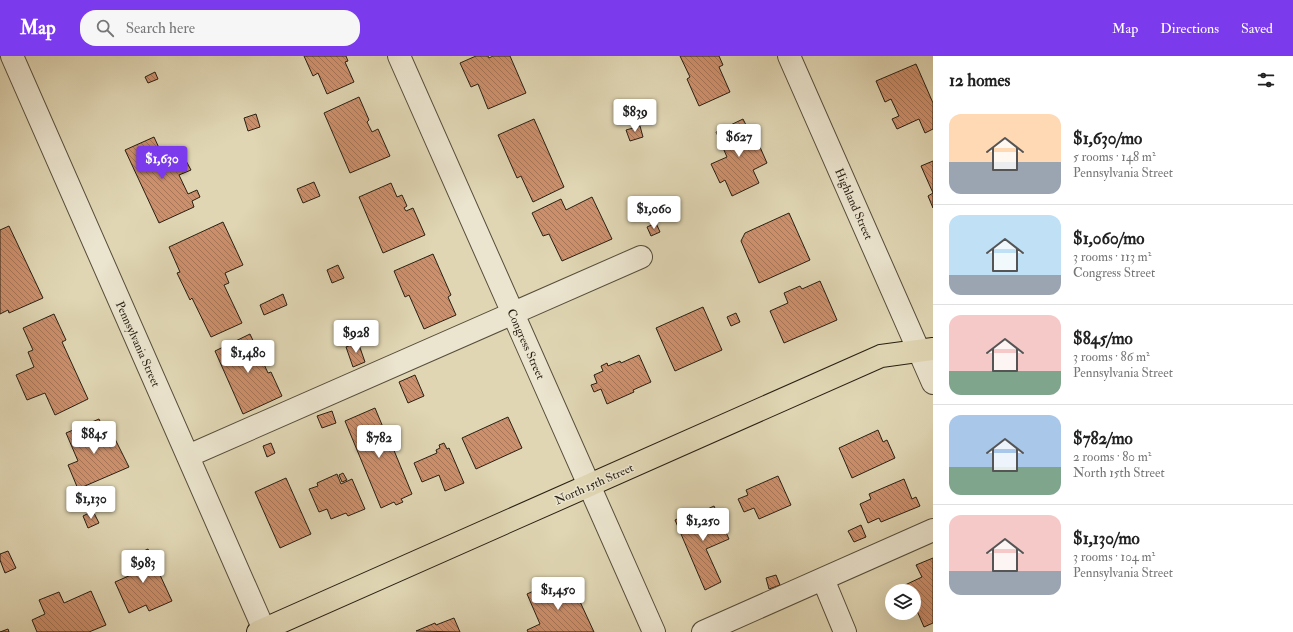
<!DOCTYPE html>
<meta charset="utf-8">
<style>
:root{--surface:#fff;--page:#f6f6f6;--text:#222;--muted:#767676;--line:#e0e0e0;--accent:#7c3aed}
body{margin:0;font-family:"IM FELL Double Pica",serif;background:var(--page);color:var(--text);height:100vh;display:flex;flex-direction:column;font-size:15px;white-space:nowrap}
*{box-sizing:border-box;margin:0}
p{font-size:13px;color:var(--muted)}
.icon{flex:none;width:22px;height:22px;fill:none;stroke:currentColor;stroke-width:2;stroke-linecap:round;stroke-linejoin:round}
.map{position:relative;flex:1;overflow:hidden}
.panel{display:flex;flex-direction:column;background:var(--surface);width:360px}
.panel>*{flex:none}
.fabs{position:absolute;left:885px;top:528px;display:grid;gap:8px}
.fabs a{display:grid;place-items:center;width:36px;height:36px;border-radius:50%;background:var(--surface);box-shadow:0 4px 16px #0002;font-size:20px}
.price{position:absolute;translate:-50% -34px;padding:0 9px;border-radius:4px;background:#fff;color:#222;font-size:13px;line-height:26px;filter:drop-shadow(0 1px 2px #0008)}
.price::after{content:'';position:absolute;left:50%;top:24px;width:12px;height:9px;margin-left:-6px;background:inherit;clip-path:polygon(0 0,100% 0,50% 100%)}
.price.current{background:var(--accent);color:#fff}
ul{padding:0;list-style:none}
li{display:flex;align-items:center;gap:12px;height:100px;padding:0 16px}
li+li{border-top:1px solid var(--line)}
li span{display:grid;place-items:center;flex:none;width:112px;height:80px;border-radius:12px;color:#555}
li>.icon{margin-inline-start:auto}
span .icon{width:48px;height:48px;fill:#fffc;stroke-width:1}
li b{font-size:17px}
h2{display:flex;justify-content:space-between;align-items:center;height:48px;padding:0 16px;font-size:17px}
header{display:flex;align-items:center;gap:24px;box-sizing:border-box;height:56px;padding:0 20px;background:var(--accent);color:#fff}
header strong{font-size:19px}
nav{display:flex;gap:22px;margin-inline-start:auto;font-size:14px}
.search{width:280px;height:36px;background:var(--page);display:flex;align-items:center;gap:10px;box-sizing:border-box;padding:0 14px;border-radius:16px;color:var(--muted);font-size:15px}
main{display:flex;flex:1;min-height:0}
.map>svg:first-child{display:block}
.building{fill:url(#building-back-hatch);stroke:#281f13}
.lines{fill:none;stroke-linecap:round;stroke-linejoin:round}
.minor-casing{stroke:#564d3b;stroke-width:24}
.major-casing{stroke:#281f13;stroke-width:24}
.minor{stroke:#ebe4ce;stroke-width:22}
.major{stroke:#e0d6b3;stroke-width:22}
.labels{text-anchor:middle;stroke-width:3;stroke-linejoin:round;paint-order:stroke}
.street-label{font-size:12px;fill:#281f13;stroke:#ebe4ce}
</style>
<header>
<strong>Map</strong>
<div class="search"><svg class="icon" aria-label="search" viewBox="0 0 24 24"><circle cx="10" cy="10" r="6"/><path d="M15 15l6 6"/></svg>Search here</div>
<nav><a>Map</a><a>Directions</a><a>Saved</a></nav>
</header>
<main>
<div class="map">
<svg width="933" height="576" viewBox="0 0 933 576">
<defs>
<pattern id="building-back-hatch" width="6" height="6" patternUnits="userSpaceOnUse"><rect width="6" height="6" fill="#cd906c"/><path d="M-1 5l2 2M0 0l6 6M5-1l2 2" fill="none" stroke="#a67558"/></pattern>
</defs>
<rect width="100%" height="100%" fill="#e0d6b3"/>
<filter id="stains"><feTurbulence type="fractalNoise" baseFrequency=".005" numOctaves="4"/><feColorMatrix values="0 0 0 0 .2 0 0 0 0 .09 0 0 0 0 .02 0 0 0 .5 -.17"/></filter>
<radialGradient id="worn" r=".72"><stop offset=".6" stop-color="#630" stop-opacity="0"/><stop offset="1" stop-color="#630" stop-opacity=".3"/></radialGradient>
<path class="building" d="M304,0H346L348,5L345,6L354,26L327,38L318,17L313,20Z
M476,0H488L489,2L493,0H510L526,37L488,53L478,28L471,31L460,7Z
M680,0H719L723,9L719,11L730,36L699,50L687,23L690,21Z
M916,8L933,47V73L925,77L919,63L897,73L892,63L899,60L891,43L885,46L876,25Z
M155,16L158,23L148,27L145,21Z
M359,41L369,64L367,66L372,76L378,73L390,100L350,117L324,57Z
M256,58L260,71L248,75L244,62Z
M534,63L564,131L533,146L521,120L517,122L498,79Z
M743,63L753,83L756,82L767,107L753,114L759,127L732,140L725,124L720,127L711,108L727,101L716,76Z
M640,70L643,81L630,85L626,74Z
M154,81L166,107L183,99L191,114L179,119L188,138L197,134L200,141L192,145L194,151L159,167L125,94Z
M933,105V152L928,140L933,137L921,110Z
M314,126L320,140L303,147L297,133Z
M391,127L397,141L402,139L407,150L404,152L406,155L413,152L425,179L383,197L359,141Z
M592,141L612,183L562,205L549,178L543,180L532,157L561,143L566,154Z
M789,157L810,204L759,227L741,185L745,177Z
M223,166L243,209L225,217L229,227L224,229L242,267L211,281L192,242L190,244L177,217L180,216L169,191Z
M656,167L660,176L651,180L647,171Z
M9,170L43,242L9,257L8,254L0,258V174Z
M433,198L451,239L448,241L456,259L424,273L409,239L405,241L394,215Z
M338,209L344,222L332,227L327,214Z
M820,225L837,264L784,287L770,255L788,247L784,237L800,230L802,233Z
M283,238L287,249L264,259L260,249Z
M703,251L722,294L675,315L656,272Z
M736,257L740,266L731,270L727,261Z
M54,258L66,284L62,286L88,343L55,359L45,337L27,344L16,319L34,311L28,296L33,294L23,272Z
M250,278L268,317L271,316L282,340L243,358L215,295Z
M358,286L365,306L353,311L346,291Z
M639,299L651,326L633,334L634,336L607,348L601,333L594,336L591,329L597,327L594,319L603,315L601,310L607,307L608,310L620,305L621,307Z
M415,319L424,340L408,347L399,326Z
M375,352L385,376L376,380L378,384L388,380L412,438L401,443L403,446L396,449L394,446L381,452L345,365Z
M332,355L336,367L322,372L317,360Z
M508,361L522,392L476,413L462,382Z
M99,363L109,385L115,383L129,411L78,433L68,409L78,405L66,377Z
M878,374L883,386L887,384L895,402L852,422L839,392Z
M271,387L275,397L267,401L263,390Z
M444,387L447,393L449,392L464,427L445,435L439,419L422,426L414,407L437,397L436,394L440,392L439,389Z
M343,417L347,424L342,426L339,419Z
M337,418L341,428L352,423L365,453L348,460L346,457L331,463L327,453L319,456L309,433L318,430L317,427Z
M778,420L791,449L759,463L754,452L744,456L738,443L748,439L746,434Z
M286,422L311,478L280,492L255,436Z
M904,423L912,443L916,441L920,450L881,466L879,462L868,467L860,448L871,443L869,438Z
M714,450L729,483L706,493L721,526L705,534L675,464L697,454L699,457Z
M93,455L99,467L88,472L83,460Z
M861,469L866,481L854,486L848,475Z
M148,493L172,545L149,555L146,549L129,557L115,526L131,519L125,504Z
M8,495L16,512L5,517L0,504V498Z
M933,502V567L924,571L914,548V535H908L905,529L922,521L916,509Z
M776,519L780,529L769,533L766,522Z
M560,523L568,541L576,537L594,576H528L527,574L540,568L527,538Z
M91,535L106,569L89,576H37L32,564L45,558L39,544L59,536L64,547Z
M454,562L460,576L416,575L435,567L436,569Z
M8,573L9,576H0Z"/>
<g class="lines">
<defs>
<path id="minor" d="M12,0L265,576
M399,0L654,576
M789,0L933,327
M188,400L641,201
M823,523L845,576
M703,576L933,474"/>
<path id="major" d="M258,576L881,300L933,293"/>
</defs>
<use href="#minor" class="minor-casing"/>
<use href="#major" class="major-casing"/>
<use href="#minor" class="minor"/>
<use href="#major" class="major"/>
</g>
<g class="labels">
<g class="street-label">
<text transform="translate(854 148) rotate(66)" y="4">Highland Street</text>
<text transform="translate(138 288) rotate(66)" y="4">Pennsylvania Street</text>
<text transform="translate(526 288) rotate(66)" y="4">Congress Street</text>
<text transform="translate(594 428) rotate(-24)" y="4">North 15th Street</text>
</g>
</g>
<rect width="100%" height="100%" filter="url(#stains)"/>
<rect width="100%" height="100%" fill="url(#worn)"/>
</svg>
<div class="fabs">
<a><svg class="icon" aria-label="layers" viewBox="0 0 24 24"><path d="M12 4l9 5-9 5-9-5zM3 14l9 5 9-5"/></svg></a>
</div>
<b class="price" style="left:635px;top:77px">$839</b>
<b class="price" style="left:739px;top:102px">$627</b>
<b class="price current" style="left:162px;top:124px">$1,630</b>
<b class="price" style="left:654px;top:174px">$1,060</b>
<b class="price" style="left:356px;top:298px">$928</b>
<b class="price" style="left:248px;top:318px">$1,480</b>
<b class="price" style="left:94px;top:399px">$845</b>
<b class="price" style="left:379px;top:403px">$782</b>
<b class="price" style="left:91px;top:464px">$1,130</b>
<b class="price" style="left:703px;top:486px">$1,250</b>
<b class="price" style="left:143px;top:528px">$983</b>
<b class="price" style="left:558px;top:555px">$1,450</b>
</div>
<section class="panel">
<h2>12 homes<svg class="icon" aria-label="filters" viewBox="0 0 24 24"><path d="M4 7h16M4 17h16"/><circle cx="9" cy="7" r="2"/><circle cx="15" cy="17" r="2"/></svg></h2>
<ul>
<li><span style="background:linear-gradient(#ffd9b3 60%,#9aa5b1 0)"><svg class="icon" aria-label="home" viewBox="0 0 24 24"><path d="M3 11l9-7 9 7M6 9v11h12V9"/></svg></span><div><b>$1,630/mo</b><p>5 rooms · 148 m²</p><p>Pennsylvania Street</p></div></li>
<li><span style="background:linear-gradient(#bfe0f5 75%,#9aa5b1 0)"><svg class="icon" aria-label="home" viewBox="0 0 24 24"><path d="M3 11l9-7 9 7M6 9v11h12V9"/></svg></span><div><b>$1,060/mo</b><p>3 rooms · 113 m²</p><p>Congress Street</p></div></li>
<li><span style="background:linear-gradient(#f6c9c9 70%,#7fa58c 0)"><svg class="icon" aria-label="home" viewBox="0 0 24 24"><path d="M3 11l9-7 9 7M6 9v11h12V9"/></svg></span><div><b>$845/mo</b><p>3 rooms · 86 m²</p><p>Pennsylvania Street</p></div></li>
<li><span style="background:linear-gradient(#a9c7e8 65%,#7fa58c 0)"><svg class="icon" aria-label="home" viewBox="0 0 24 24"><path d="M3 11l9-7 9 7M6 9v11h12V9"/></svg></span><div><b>$782/mo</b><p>2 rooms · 80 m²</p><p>North 15th Street</p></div></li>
<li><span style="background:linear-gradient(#f6c9c9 70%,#9aa5b1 0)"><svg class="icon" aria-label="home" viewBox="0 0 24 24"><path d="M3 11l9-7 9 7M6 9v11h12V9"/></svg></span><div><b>$1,130/mo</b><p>3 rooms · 104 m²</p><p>Pennsylvania Street</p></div></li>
</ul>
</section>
</main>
